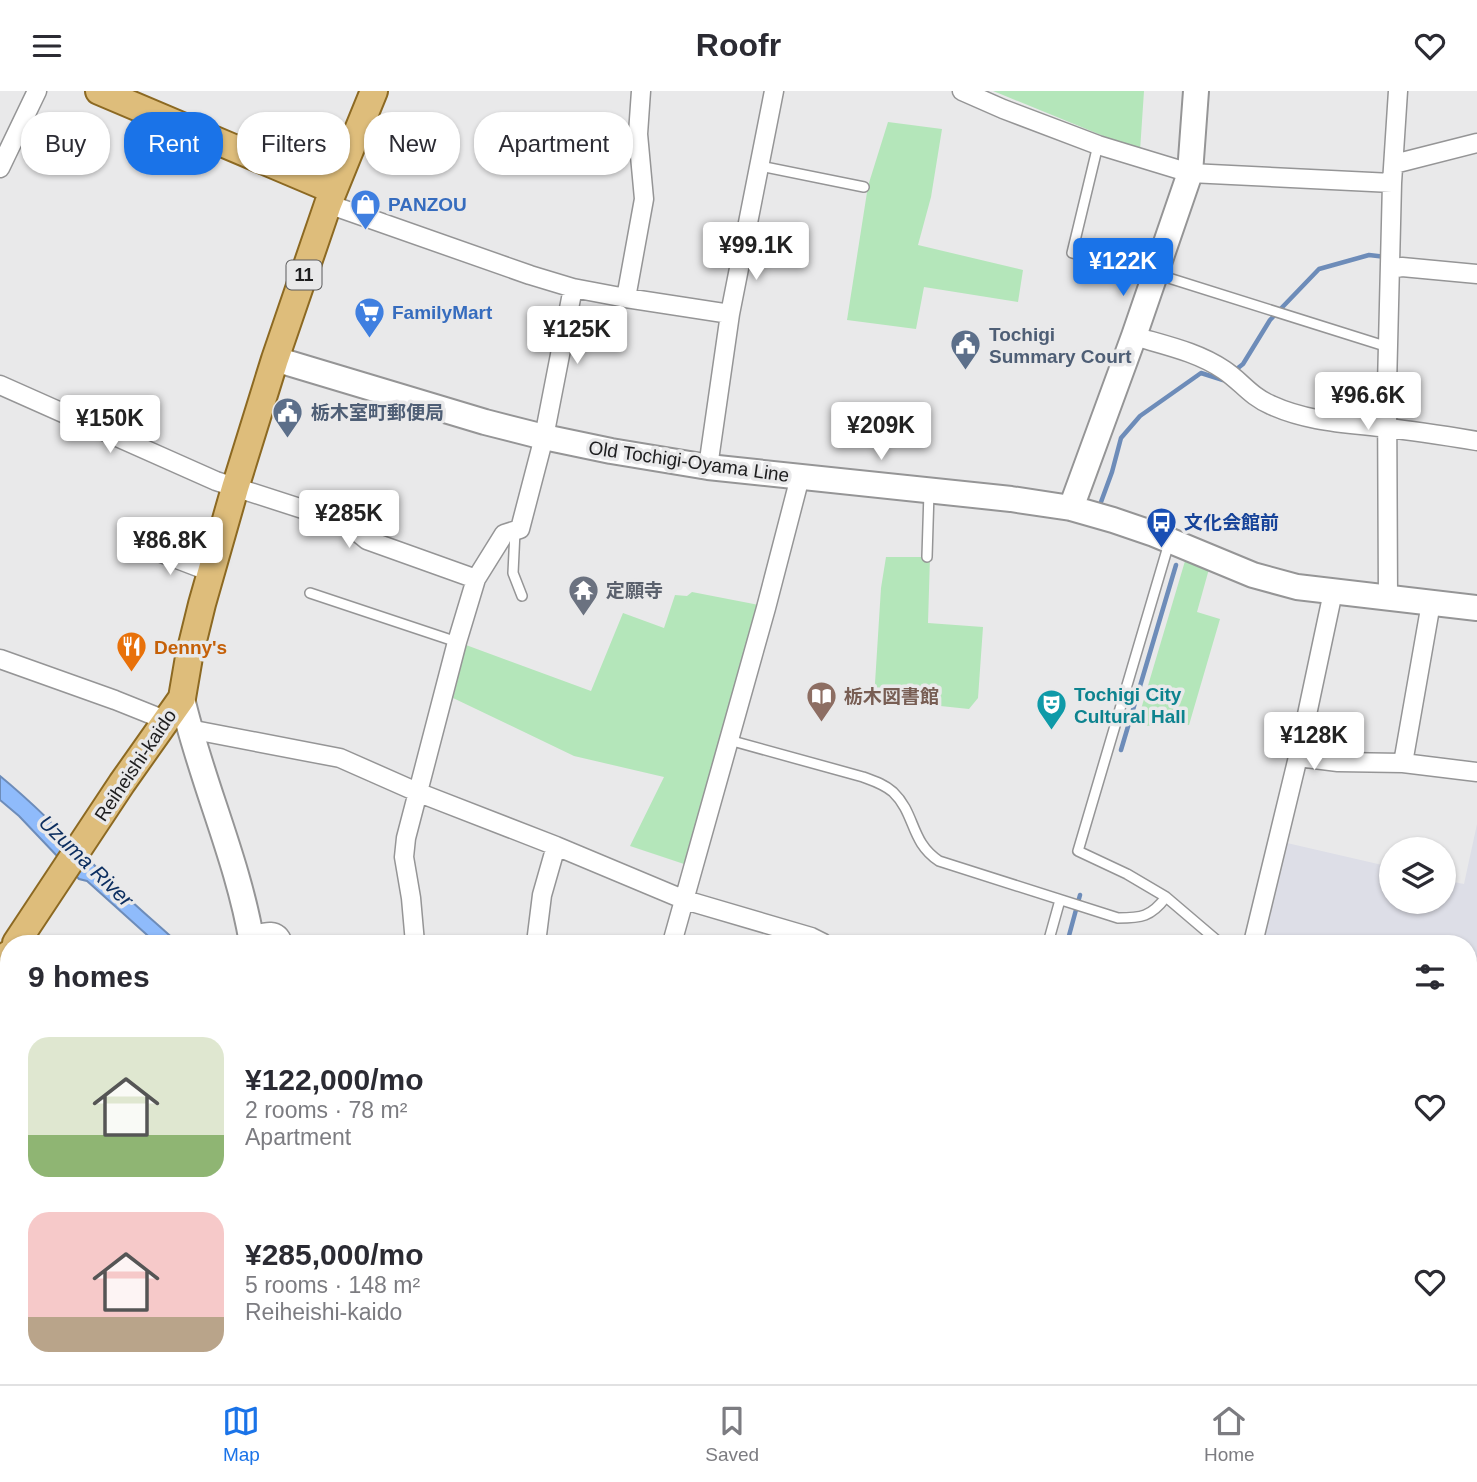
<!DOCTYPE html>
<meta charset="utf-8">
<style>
:root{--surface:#fff;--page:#f7f7f7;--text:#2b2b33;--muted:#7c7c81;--line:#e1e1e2;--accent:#1a73e8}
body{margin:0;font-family:Helvetica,"Noto Sans JP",sans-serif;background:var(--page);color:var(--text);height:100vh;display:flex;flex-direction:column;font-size:26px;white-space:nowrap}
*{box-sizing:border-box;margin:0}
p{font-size:23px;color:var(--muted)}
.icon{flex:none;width:38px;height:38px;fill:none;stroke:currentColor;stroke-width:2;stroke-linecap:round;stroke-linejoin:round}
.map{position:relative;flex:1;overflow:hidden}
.sheet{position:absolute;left:0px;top:844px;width:1477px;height:450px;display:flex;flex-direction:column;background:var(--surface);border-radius:28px 28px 0 0;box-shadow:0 2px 5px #0004}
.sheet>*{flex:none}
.top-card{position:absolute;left:21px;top:21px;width:700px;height:63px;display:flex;gap:14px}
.buttons{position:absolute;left:1379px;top:746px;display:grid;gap:14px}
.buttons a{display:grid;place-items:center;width:77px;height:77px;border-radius:50%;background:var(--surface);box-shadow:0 2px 5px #0004;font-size:35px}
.price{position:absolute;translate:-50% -60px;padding:0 16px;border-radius:7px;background:#fff;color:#222;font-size:23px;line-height:46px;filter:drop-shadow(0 2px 4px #0008)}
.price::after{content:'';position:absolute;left:50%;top:42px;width:21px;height:16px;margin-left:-10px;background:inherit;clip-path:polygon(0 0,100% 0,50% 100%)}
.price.selected{background:var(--accent);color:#fff}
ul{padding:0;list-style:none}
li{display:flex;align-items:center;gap:21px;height:175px;padding:0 28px}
li span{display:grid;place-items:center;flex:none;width:196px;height:140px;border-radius:21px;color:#555}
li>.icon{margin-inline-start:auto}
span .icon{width:84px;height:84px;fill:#fffc;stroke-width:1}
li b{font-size:30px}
h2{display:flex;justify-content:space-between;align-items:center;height:84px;padding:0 28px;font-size:30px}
.chip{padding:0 24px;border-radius:28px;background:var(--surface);box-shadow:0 2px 5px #0004;font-size:24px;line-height:63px}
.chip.selected{background:var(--accent);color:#fff}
header{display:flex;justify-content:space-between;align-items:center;height:91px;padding:0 28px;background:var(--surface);font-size:32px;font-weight:800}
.dock{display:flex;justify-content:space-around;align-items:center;height:98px;border-top:2px solid var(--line);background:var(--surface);font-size:19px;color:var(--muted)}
.dock a{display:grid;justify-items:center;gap:4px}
.dock .selected{color:var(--accent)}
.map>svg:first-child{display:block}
.built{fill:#dddee7}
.green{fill:#b4e6ba}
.water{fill:#8fbbfb;stroke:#6d8cb9;stroke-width:2}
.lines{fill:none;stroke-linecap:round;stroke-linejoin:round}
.stream{stroke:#6d8cb9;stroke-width:4.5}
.lane-casing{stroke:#959596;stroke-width:12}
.street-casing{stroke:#959596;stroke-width:21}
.secondary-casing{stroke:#959596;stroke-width:28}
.primary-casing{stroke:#8c6922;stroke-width:30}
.lane{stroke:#fff;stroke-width:9}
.street{stroke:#fff;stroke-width:18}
.secondary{stroke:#fff;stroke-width:24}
.primary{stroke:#debd7b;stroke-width:26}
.labels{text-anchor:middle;stroke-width:7;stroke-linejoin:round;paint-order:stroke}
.shield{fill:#e9e9ea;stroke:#5b5b5c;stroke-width:2}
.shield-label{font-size:18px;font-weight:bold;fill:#1e1e1f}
.shop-label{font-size:19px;font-weight:bold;fill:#366cbe;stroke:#e9e9ea;text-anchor:start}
.service-label{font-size:19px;font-weight:bold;fill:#4e5e75;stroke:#e9e9ea;text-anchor:start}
.street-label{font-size:19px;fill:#1e1e1f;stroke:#e9e9ea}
.transit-label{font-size:19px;font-weight:bold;fill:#164399;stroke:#e9e9ea;text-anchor:start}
.worship-label{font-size:19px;font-weight:bold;fill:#5b616d;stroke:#e9e9ea;text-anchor:start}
.food-label{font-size:19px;font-weight:bold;fill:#c56008;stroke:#e9e9ea;text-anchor:start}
.culture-label{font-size:19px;font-weight:bold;fill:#0d838f;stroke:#e9e9ea;text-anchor:start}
.education-label{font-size:19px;font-weight:bold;fill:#785e54;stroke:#e9e9ea;text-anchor:start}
.water-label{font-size:21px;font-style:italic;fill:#0d2f60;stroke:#e9e9ea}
</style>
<header><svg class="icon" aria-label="menu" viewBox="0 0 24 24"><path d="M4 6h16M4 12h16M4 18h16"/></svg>Roofr<svg class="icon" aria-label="heart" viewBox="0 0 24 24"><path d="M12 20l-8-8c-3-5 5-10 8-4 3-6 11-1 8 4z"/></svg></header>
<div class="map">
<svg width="1477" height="1293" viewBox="0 0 1477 1293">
<rect width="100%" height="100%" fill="#e9e9ea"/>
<path class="built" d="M1477,733V1112L1468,1109V852H1263L1287,752L1391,776V810H1444V789L1464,793Z"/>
<path class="green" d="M993,0H1144L1140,60L1003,4Z
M888,31L942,38L931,106L918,154L1023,179L1018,211L924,196L916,238L847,229L868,95Z
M886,466H930L928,532L983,536L978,607L969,618L874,608L881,497Z
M1185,470L1209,478L1197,521L1220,528L1189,634L1136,635Z
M692,501L759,514L687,774L630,755L664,686L574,665L453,607L466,554L591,600L623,522L664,537L675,504L687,505Z"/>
<path class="water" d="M0,685C39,717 74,754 110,790C131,811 155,831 178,852H156L87,790L79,788L19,725L0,709Z"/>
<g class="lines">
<path class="stream" d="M1233,281L1243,273L1270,229L1319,178L1369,164L1386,166
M1101,411L1112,381L1121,347L1140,325L1201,282L1223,289L1226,287
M1121,659L1176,474
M996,852L998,850L1004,852
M1067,852L1080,804
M466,1284V1293"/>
<defs>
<path id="lane" d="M1098,54L1072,162L1156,183L1388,256
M760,75L864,96
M515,440L513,482L522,505
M927,466L929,401
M310,502L457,551
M729,649L863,686C874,690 884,693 893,701C916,723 910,751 939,770L1118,827C1141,827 1151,826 1166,806L1220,852
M1166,806L1127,783L1078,760L1169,452
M1048,852L1060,809
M0,918L9,919
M0,1207L9,1171
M364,1284L366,1293"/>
<path id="street" d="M962,0L1003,18L1098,54L1190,82L1392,92
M1394,73L1477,52
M0,77L37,0
M328,113L530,184L573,197L626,207L730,223
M1390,178L1402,176L1477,183
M626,207L644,108L638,43L641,0
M1134,245C1164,254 1198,261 1224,279C1242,291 1250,305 1271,314C1308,331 1347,332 1387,337C1417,340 1447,345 1477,350
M0,294L216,390L346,432L367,449L476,488
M708,376L730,223L774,0
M143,455L211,481
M1388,508L1387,295L1392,92L1398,0
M0,568L115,609L165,629
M189,638L340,667L417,701L556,755L685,809L811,846L823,852
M1298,666L1338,671L1403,672L1477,681
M1403,672L1431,512
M251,845C264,841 278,836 283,852
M415,852L411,807L404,766L406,747L457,551L476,488L504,443L520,438L544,346L573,197
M536,852L542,804L556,755
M672,852L766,517L800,386
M1253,852L1298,666L1333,501
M1468,1116L1477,1119
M1468,1221L1477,1195
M0,1272L9,1276
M27,1284L30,1286V1293
M816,1284L820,1293
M1099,1293L1104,1284
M1443,1293L1446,1284"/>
<path id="secondary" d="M275,268L485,331L544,346L611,360L708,376L1011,408L1071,417L1113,429L1154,443L1253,484L1297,496L1477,517
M1071,417L1134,245L1190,82L1196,0
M182,607C201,690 238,768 252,852
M1468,1220L1477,1222
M135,1293L137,1284
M514,1293L553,1284"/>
<path id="primary" d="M99,0L333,99
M16,852L122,692L182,607L189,566L202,513L235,397L275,268L328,113L374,0
M0,876L9,863"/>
</defs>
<use href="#lane" class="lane-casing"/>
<use href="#street" class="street-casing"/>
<use href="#secondary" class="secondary-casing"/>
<use href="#primary" class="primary-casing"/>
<use href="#lane" class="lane"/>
<use href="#street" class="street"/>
<use href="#secondary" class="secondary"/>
<use href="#primary" class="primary"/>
</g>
<defs>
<symbol id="shop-pin" viewBox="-11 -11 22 30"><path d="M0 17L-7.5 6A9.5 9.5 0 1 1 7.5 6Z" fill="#3f7fe0" stroke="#e9e9ea"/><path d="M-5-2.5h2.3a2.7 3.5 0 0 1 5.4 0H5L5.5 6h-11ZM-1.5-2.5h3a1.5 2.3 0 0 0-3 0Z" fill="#fff"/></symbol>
<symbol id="supermarket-pin" viewBox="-11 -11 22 30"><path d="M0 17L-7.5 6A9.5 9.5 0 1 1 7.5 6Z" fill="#3f7fe0" stroke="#e9e9ea"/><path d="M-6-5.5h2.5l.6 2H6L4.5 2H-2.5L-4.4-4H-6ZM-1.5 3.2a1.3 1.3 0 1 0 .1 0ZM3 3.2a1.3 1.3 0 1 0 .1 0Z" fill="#fff"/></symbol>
<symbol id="civic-pin" viewBox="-11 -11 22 30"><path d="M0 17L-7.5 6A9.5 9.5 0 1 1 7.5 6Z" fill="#5c6f8a" stroke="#e9e9ea"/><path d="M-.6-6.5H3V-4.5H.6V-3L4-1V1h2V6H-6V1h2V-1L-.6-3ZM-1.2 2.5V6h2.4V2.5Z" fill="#fff"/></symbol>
<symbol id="bus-pin" viewBox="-11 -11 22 30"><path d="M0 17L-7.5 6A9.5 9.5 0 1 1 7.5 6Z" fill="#1a4fb4" stroke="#e9e9ea"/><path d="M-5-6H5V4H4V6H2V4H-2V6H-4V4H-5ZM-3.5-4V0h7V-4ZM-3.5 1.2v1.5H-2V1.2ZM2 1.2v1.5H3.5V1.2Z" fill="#fff"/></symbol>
<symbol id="temple-pin" viewBox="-11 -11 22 30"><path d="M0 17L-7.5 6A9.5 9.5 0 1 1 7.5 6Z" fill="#6b7280" stroke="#e9e9ea"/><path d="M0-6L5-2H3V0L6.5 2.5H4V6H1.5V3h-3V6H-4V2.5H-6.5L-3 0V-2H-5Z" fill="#fff"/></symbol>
<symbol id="restaurant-pin" viewBox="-11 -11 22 30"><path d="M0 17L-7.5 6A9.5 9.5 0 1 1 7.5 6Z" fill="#e8710a" stroke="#e9e9ea"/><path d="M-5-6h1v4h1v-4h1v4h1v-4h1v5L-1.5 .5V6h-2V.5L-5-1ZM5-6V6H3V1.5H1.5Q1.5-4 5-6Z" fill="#fff"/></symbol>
<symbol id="library-pin" viewBox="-11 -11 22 30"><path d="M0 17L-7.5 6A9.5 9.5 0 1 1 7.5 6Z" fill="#8d6e63" stroke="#e9e9ea"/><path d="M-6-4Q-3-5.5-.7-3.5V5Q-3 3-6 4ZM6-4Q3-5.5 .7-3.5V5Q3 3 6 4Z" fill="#fff"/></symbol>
<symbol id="theatre-pin" viewBox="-11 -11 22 30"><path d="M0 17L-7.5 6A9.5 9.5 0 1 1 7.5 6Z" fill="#0f9aa8" stroke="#e9e9ea"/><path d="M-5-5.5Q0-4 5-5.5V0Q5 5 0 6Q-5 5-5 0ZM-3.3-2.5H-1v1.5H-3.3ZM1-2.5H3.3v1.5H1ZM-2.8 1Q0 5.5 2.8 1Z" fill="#fff"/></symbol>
</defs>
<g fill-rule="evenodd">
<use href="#shop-pin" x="348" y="96" width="35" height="47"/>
<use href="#supermarket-pin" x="352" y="204" width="35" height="47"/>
<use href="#civic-pin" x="948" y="236" width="35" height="47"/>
<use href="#civic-pin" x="270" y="304" width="35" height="47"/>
<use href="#bus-pin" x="1144" y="414" width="35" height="47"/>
<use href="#temple-pin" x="566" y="482" width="35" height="47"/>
<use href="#restaurant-pin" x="114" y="538" width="35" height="47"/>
<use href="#library-pin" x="804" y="588" width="35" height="47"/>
<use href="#theatre-pin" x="1034" y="596" width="35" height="47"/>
</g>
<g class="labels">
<rect class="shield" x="286.5" y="169.5" width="35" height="29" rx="5"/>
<g class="shield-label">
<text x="304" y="190">11</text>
</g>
<g class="shop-label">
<text x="388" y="120">PANZOU</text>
<text x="392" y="228">FamilyMart</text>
</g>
<g class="service-label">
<text x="989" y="250">Tochigi<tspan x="989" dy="22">Summary Court</tspan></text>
<text x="311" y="328">栃木室町郵便局</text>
</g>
<g class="street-label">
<text transform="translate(689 370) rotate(8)" y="7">Old Tochigi-Oyama Line</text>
<text transform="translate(135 674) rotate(-56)" y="7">Reiheishi-kaido</text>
</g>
<g class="transit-label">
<text x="1184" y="438">文化会館前</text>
</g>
<g class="worship-label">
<text x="606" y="506">定願寺</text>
</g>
<g class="food-label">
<text x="154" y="563">Denny's</text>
</g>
<g class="culture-label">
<text x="1074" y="610">Tochigi City<tspan x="1074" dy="22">Cultural Hall</tspan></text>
</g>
<g class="education-label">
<text x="844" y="612">栃木図書館</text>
</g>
<g class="water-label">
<text transform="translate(86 770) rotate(44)" y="7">Uzuma River</text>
</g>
</g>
</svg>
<div class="buttons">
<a><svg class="icon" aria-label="layers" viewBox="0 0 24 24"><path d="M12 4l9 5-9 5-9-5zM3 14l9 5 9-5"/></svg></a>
</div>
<b class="price" style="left:756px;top:191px">¥99.1K</b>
<b class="price selected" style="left:1123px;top:207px">¥122K</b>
<b class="price" style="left:577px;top:275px">¥125K</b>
<b class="price" style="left:1368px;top:341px">¥96.6K</b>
<b class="price" style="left:110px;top:364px">¥150K</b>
<b class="price" style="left:881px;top:371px">¥209K</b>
<b class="price" style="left:349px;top:459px">¥285K</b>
<b class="price" style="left:170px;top:486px">¥86.8K</b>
<b class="price" style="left:1314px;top:681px">¥128K</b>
<div class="top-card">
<a class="chip">Buy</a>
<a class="chip selected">Rent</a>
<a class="chip">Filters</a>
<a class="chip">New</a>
<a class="chip">Apartment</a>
</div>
<section class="sheet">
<h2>9 homes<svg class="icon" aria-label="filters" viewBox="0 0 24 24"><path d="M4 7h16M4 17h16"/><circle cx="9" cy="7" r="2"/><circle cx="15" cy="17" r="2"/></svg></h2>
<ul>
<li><span style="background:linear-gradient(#dfe7d0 70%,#8fb573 0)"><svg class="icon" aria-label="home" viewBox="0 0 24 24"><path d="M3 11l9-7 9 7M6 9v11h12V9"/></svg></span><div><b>¥122,000/mo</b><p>2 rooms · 78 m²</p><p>Apartment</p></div><svg class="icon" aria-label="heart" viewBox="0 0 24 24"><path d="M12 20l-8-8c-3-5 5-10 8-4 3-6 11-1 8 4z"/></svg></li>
<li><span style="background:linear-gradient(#f6c9c9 75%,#b9a48a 0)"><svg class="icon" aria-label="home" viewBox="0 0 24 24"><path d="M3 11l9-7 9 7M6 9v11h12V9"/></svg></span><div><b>¥285,000/mo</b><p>5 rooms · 148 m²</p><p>Reiheishi-kaido</p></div><svg class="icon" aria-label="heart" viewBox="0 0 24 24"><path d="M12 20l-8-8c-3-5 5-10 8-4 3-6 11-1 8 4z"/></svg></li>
</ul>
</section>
</div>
<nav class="dock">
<a class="selected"><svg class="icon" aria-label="map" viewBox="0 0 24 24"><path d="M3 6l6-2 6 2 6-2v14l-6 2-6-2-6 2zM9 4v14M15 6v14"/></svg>Map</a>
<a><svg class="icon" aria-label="saved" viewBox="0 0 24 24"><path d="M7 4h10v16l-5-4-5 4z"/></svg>Saved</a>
<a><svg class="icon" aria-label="home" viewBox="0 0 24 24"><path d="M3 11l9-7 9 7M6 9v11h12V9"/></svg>Home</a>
</nav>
